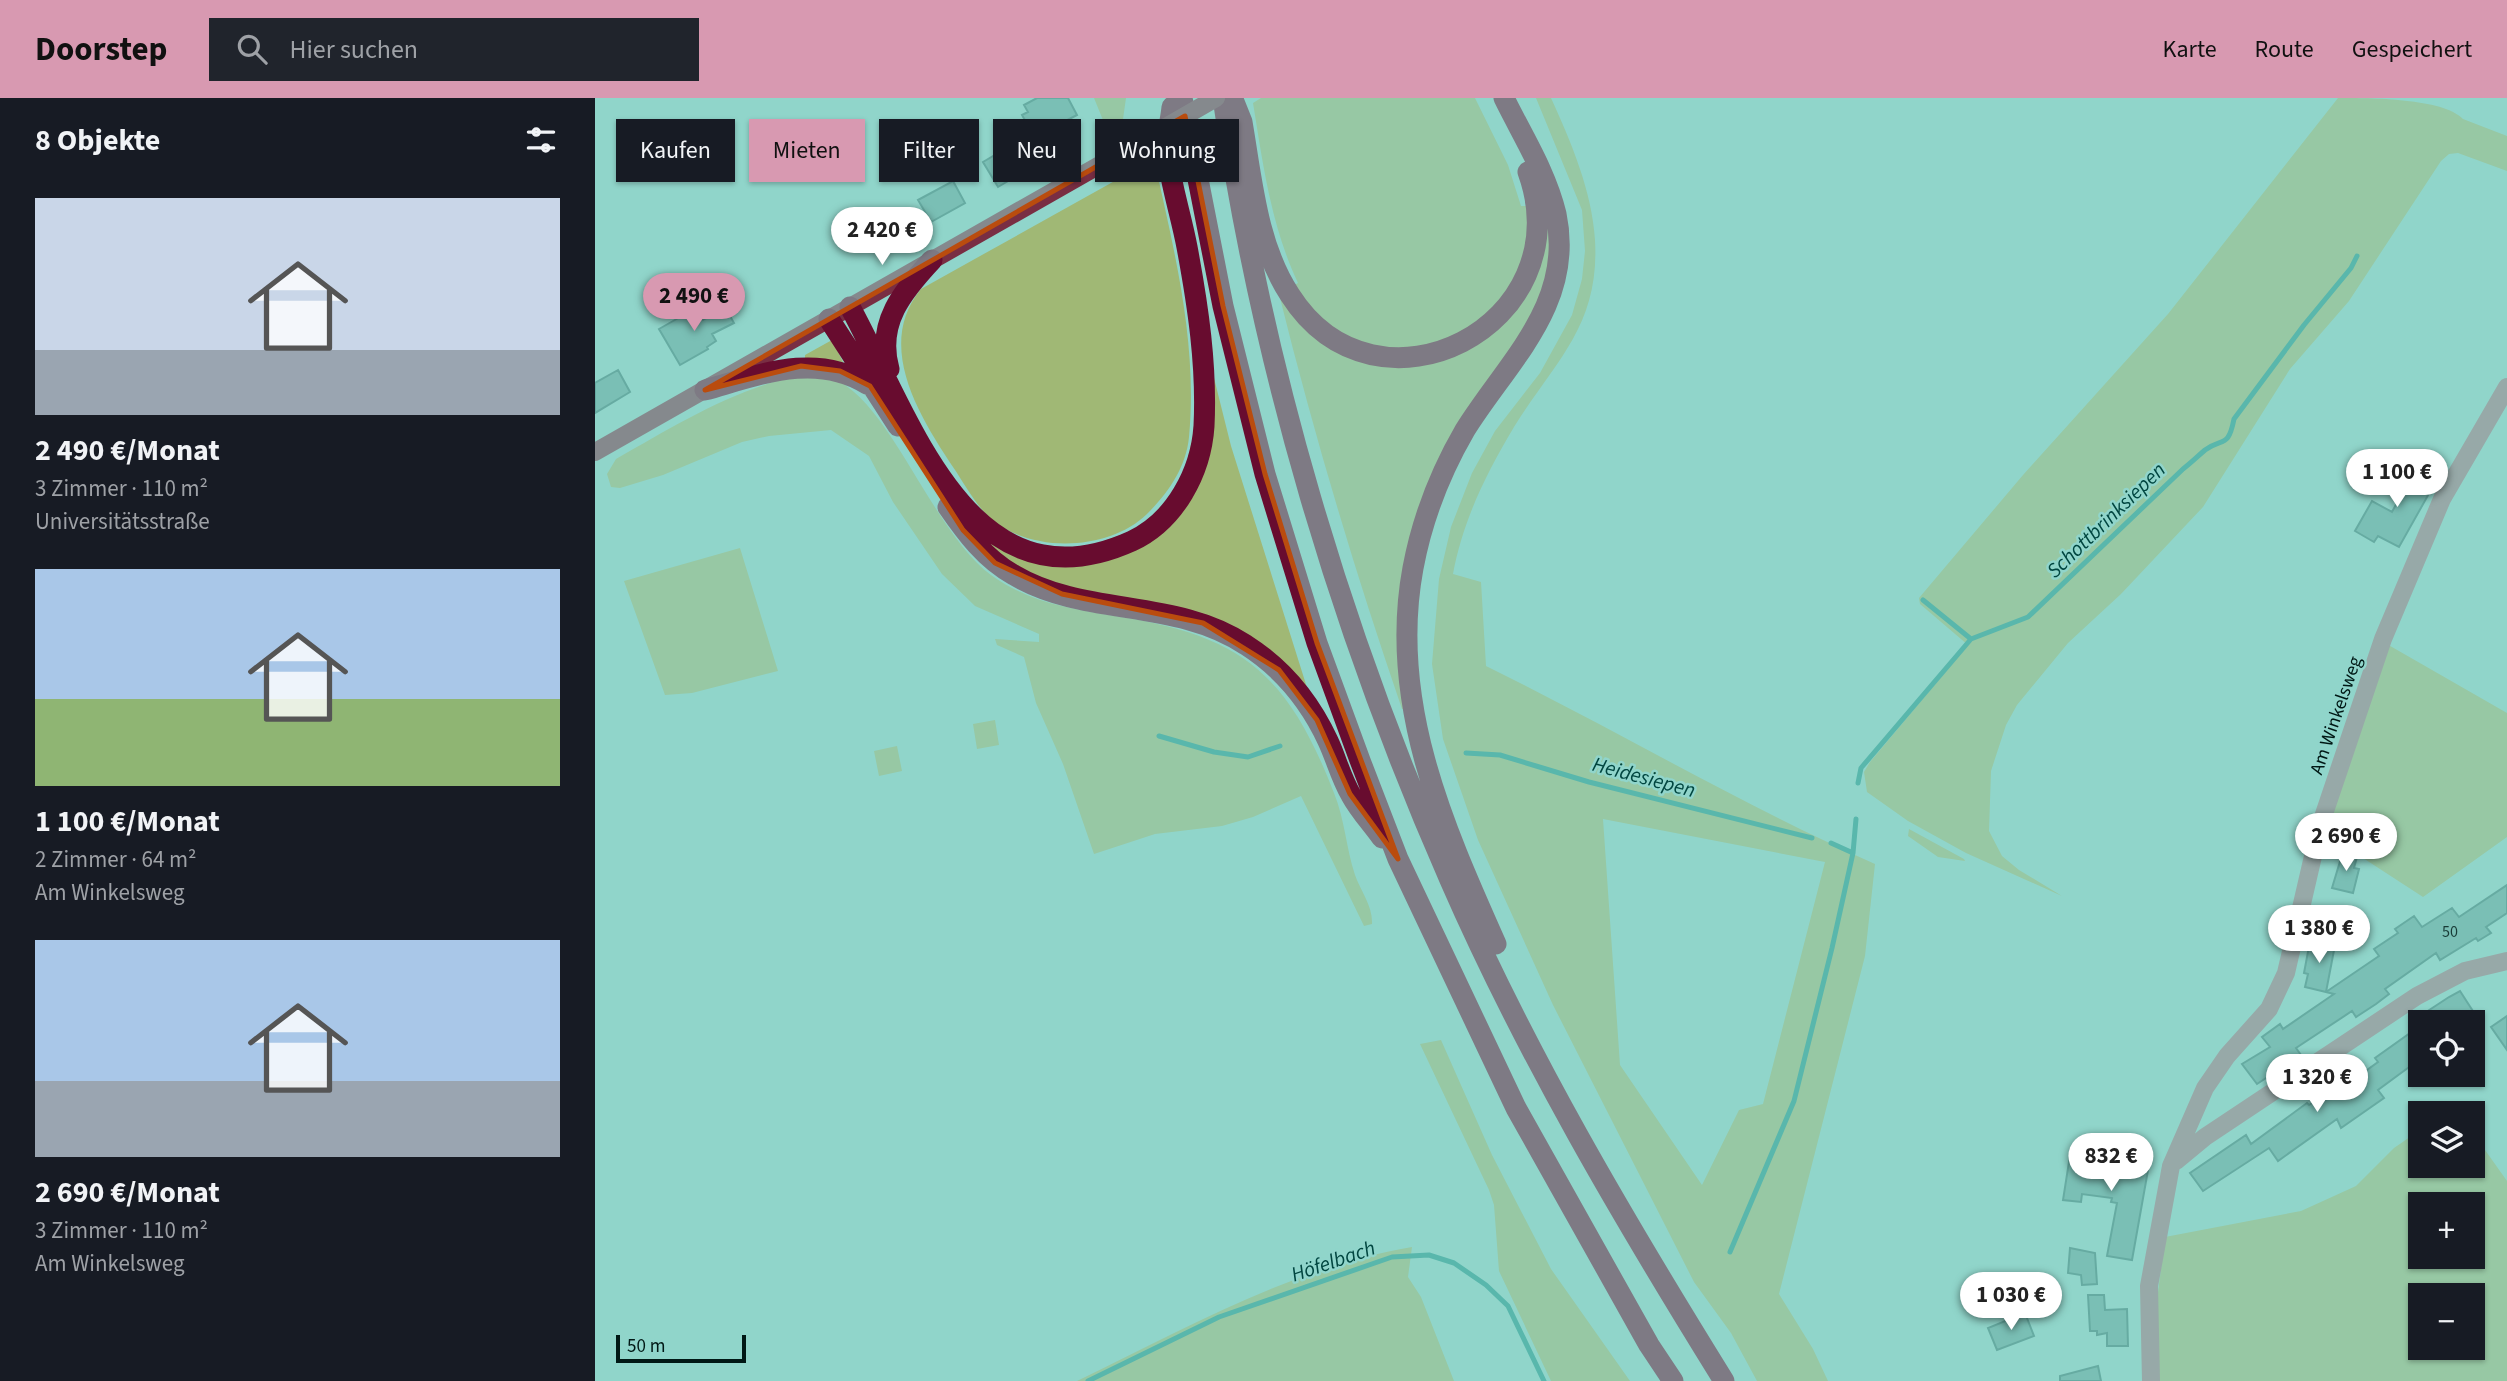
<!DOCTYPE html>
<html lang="de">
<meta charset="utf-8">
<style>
:root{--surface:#171b24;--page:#20242c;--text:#f1f3f6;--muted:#9ea1a6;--accent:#d899b1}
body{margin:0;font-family:"Source Sans 3",sans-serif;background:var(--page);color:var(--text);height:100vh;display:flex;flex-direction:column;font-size:26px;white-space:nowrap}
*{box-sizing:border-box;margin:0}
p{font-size:23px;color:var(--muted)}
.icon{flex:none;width:38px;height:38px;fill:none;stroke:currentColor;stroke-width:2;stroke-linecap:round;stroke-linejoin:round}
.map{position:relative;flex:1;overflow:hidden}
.sheet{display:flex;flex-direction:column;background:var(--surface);width:595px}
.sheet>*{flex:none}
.top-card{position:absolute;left:21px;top:21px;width:665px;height:63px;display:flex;gap:14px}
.fabs{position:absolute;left:1813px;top:912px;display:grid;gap:14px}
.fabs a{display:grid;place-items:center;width:77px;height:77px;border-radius:0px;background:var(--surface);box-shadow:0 2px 5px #0004;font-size:35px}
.scale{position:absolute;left:21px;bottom:18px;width:130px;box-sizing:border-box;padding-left:7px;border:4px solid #001815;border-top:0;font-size:19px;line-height:24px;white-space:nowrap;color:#001815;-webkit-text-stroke:5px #90d5cb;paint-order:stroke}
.price{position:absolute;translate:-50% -60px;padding:0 16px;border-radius:24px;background:#fff;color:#222;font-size:23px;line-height:46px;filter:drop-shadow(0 2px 4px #0008)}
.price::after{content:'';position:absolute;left:50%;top:42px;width:21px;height:16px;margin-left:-10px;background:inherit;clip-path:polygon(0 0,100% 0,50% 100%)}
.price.active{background:var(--accent);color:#111}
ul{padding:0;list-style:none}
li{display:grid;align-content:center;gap:14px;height:371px;padding:0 35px}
li span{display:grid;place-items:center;height:217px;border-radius:0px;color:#555}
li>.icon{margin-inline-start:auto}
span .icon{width:126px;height:126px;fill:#fffc;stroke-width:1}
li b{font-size:30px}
h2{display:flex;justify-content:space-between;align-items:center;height:84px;padding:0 35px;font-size:30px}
.tag{padding:0 24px;border-radius:0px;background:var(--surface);box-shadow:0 2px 5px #0004;font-size:24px;line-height:63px}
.tag.active{background:var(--accent);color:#111}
header{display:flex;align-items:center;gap:42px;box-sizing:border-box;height:98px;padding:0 35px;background:var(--accent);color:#111}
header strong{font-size:33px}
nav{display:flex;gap:38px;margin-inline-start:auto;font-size:24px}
.search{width:490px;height:63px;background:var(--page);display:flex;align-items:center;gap:18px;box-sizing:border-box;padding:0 24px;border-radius:0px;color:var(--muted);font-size:26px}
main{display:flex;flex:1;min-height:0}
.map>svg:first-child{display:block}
.green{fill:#a0b875;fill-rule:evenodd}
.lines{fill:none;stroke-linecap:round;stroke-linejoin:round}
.stream{stroke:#189287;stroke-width:5}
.building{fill:#61a49b;stroke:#347971;stroke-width:2}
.minor{stroke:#a0747e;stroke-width:18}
.major{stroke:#792e43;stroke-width:18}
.highway{stroke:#680c2f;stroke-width:21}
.major-bridge{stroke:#792e43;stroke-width:18}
.marked{fill:none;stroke:#ba4c0e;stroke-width:5;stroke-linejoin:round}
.labels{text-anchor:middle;stroke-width:5;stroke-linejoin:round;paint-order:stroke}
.number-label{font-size:16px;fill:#183b36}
.street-label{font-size:19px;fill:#001815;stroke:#90d5cb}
.water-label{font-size:21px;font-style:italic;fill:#014640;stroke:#90d5cb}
</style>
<header>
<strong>Doorstep</strong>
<div class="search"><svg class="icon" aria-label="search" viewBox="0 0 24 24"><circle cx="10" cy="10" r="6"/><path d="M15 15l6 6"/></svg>Hier suchen</div>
<nav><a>Karte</a><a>Route</a><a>Gespeichert</a></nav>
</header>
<main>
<section class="sheet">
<h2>8 Objekte<svg class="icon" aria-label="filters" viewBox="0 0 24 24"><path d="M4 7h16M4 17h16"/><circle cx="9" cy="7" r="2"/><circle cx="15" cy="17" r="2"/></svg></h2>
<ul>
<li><span style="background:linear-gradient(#c9d6e8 70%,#9aa5b1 0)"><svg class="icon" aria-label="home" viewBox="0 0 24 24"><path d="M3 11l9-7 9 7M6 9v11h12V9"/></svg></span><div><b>2 490 €/Monat</b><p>3 Zimmer · 110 m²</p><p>Universitätsstraße</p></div></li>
<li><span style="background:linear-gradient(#a9c7e8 60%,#8fb573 0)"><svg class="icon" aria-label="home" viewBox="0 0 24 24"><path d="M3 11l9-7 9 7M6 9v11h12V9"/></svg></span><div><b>1 100 €/Monat</b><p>2 Zimmer · 64 m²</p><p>Am Winkelsweg</p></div></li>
<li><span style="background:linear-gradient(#a9c7e8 65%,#9aa5b1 0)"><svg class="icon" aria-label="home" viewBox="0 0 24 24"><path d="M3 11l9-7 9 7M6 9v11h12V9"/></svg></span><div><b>2 690 €/Monat</b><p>3 Zimmer · 110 m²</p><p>Am Winkelsweg</p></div></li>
</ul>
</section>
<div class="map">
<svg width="1912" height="1283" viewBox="0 0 1912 1283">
<rect width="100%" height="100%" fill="#90d5cb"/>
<path class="green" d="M499,0H531L528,21L512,32Z
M666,0H880L913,67L926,108H951L956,137L954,174L944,207L839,380L810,611H807C760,474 719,337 684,196L703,185C676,128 668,66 658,5Z
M941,0H956C976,44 997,93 1000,142C1005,228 960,263 919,329C891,376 868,422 858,476L886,484L891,568C1021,632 1147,707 1280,766L1270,858L1184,1196L1218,1251L1233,1283H1162L1136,1235L1099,1184L958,907L883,742L848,641L837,566L844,481L856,429L877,375L900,333L945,275L977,217L987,181L990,153L987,112ZM1008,721L1230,764L1168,1006L1144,1012L1107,1087L1025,967Z
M1743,0C1775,0 1848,0 1868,21L1912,38V73L1863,55L1854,56L1846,63L1754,203L1695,271L1608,409L1526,496L1473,545L1422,607L1411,627L1396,673L1394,733L1407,758L1424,772L1467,798L1371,755L1313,723L1272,694L1269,674L1275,664L1373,547L1325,506L1324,500L1428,377L1573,216Z
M559,61C579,152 603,245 594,339C591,370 573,395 552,416C514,453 436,456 395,420C380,406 369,385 358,369C324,318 280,247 326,191Z
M237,242L248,264L210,260V257Z
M616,268L636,348L714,596L683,560L418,470L377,430L448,465L578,418Z
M206,277C216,278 229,278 238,281C294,301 338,435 396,477C433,504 476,511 520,518C647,537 693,576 739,695C750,722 751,750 760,777C766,794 778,808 777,826L769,828L706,698L658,719L627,728L560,736L499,756L468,666L441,605L429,559L402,547L400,541L444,544V536L380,508L347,476L298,404L274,358L236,332L174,338L147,344L68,377L25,390L16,389L12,376L21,361C81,327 138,291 206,277Z
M145,450L183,573L97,595L70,597L29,483Z
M1790,545L1912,615V739L1828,799L1728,734Z
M400,622L404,647L382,651L378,626Z
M302,648L307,673L284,678L279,653Z
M1314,731L1369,761L1370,763L1343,759L1313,738Z
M846,942L897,1057L956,1171L1035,1283H956L904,1173L899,1107L894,1092L825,946Z
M1825,1032V1068H1878V1035L1912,1083V1283H1563L1562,1202L1570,1139L1706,1113L1761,1088L1799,1050ZM1825,1106H1878V1158H1825ZM1825,1197H1878V1250H1825Z
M817,1149L813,1179L826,1199L859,1283H482C590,1231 698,1169 817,1149Z"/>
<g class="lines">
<path class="stream" d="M1328,502L1376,541
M564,638L619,654L653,659L685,648
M871,655L905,657L994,684L1217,740
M1263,685L1266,670L1376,541L1433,519L1588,371C1596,365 1603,358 1610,352C1628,339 1633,351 1639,321L1709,227L1756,170L1762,158
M1236,745L1258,755
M1135,1154L1199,1003L1237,850L1258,755L1261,721
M493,1283L624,1219L797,1159L834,1157L859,1165L891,1187L913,1208L949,1283"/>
</g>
<path class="building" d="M442,0H473L482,17L453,32L464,53L403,89L388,64L437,35L427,17L433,14L429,7Z
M358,83L370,105L336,124L323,102Z
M130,209L139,225L117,236L121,243L112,249L113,251L85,267L64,231L101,210L108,222Z
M23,272L35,294L0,315V285Z
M1807,365L1841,383L1804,449L1783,438L1779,444L1760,433L1777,403L1797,414L1812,386L1799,379Z
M1768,371L1785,380L1776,395L1760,386Z
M1749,750L1762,759L1759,770L1764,771L1758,795L1737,790Z
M1912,787V815L1891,829L1896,835L1883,843L1881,840L1845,862L1841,855L1790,891L1794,896L1781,906L1761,919L1757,913L1701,950L1706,957L1662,986L1647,966L1675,949L1667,939L1685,926L1688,931L1739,896L1731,894L1784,858L1779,851L1803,835L1800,831L1819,818L1827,829L1857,810L1864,819Z
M1715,843L1740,847L1731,894L1710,889L1713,876L1709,875Z
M1865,893L1885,924H1816L1854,899Z
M1912,918V952L1896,929Z
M1825,928V961L1783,992L1789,1000L1746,1030L1742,1021L1683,1063L1674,1050L1608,1093L1595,1075L1651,1037L1656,1046L1712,1005L1714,1007L1724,1001L1726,1005L1783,964L1780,960Z
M1476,1051L1540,1065L1541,1058L1555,1061L1537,1162L1512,1158L1522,1105L1516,1104L1517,1100L1487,1096L1486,1104L1468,1102Z
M1475,1150L1500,1155L1502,1186L1487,1187L1486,1177L1473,1175Z
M1493,1197H1509L1510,1212L1532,1211L1533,1248H1512V1235L1502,1237V1233H1495Z
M1430,1215L1439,1238L1402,1252L1393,1230Z
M1503,1268L1506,1283H1465V1278Z"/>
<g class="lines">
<path class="minor" d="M1581,1063L1610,1039L1822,898L1870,873L1912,863
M1556,1283L1554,1188L1576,1068L1610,990L1632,958L1674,911L1691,875L1725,728L1788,541L1847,401L1912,289"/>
<path class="major" d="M0,354L531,52"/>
<path class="highway" d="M587,0L628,208L670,376L722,545L766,665L803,761L921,1010L1054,1247L1078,1283
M628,0C667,268 746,534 855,782C931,956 1029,1122 1129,1283
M639,4L647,24C657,82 662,147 695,197C782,333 988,227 933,74
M255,209C315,318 374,517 537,443C580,423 606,374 609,328C612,268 603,208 592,149C586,116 573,79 572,46C572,34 576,21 577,9
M234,221L303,328
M294,271C281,225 308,193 337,162
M110,292C164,277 220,254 272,286
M353,409C371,435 390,461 419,477C490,519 581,500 651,547C687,570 715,604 733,643C741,660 746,680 756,697C764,712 777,726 787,740
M901,846C848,727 793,604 818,470C827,422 845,375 870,332C913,263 980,206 961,116C951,74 927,37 909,0"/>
<path class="major-bridge" d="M531,52L621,0"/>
</g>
<path d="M0 0H1912V1283H0ZM590,18L628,208L670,376L722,545L803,761L755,696L722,622L684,572L608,525L467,496L400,465L368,432L275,288L245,273L206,268L110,292Z" fill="#90d5cb" fill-opacity=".55" fill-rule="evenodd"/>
<path class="marked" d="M590,18L628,208L670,376L722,545L803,761L755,696L722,622L684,572L608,525L467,496L400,465L368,432L275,288L245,273L206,268L110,292Z"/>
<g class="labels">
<g class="number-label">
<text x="1855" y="839">50</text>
</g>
<g class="street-label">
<text transform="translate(1740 617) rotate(-71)" y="7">Am Winkelsweg</text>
</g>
<g class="water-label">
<text transform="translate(1511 422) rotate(-44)" y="7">Schottbrinksiepen</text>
<text transform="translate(1049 679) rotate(15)" y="7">Heidesiepen</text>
<text transform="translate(738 1163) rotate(-19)" y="7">Höfelbach</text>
</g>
</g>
</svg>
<div class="fabs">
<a><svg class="icon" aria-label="locate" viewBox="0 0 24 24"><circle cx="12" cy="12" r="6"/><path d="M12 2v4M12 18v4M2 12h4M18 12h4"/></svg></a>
<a><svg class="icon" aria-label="layers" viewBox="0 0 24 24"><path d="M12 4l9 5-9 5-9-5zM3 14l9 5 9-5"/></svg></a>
<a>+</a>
<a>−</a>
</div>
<div class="scale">50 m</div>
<b class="price" style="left:287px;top:169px">2 420 €</b>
<b class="price active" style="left:99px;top:235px">2 490 €</b>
<b class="price" style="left:1802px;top:411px">1 100 €</b>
<b class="price" style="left:1751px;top:775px">2 690 €</b>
<b class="price" style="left:1724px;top:867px">1 380 €</b>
<b class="price" style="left:1722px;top:1016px">1 320 €</b>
<b class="price" style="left:1516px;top:1095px">832 €</b>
<b class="price" style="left:1416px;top:1234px">1 030 €</b>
<div class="top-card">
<a class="tag">Kaufen</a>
<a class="tag active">Mieten</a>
<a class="tag">Filter</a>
<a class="tag">Neu</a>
<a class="tag">Wohnung</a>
</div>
</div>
</main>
